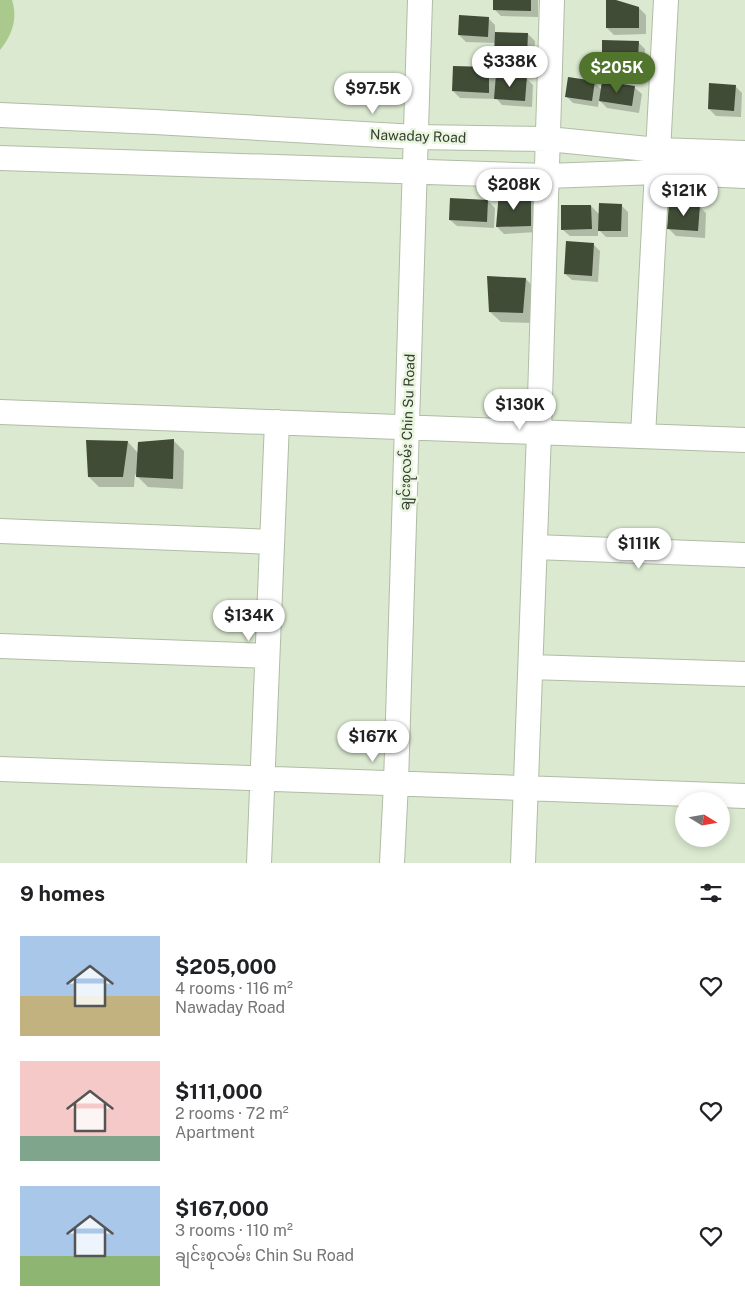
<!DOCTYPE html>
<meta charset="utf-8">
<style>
:root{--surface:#fff;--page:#f6f6f6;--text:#202124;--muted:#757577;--accent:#52752d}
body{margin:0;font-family:"Public Sans","Noto Sans Myanmar",sans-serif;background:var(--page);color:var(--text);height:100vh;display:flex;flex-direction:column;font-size:19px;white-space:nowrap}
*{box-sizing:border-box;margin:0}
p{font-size:16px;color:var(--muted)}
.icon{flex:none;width:28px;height:28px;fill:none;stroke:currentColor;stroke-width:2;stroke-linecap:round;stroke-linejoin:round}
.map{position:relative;height:863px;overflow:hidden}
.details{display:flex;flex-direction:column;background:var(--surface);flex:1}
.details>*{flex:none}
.needle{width:32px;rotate:101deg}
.buttons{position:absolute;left:675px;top:792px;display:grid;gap:10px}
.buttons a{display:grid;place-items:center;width:55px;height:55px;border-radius:50%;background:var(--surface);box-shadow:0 2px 8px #0003;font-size:25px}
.price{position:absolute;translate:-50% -42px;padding:0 11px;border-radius:18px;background:#fff;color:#222;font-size:16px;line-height:32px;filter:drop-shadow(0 1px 2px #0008)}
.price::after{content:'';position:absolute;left:50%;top:30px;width:15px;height:11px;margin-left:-8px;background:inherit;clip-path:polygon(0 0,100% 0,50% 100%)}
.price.on{background:var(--accent);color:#fff}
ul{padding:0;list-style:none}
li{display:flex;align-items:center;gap:15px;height:125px;padding:0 20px}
li span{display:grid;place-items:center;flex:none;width:140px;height:100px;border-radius:0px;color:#555}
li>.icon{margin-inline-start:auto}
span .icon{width:60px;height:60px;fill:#fffc;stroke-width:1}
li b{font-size:21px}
h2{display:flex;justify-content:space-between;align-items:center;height:60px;padding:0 20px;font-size:21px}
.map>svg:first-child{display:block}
.water{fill:#a9ca8c}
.shadow{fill:#0003}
.building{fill:#414c37}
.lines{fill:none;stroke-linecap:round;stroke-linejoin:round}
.minor-casing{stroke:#b0bda5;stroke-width:26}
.minor{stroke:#fff;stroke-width:24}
.labels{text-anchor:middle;stroke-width:5;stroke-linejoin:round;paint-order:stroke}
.street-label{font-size:14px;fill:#373c33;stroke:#e8f6dd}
</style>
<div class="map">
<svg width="745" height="863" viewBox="0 0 745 863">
<rect width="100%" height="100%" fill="#dbe9d0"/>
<path class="water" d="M0,0H12C18,19 12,35 0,50Z"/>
<path class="shadow" d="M494,0H538V17L501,16L494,9Z
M607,0L639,8L646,15V34L614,35L607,28Z
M488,18L495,25V33L528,34L535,41L534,62L502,61L495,54L496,43L466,42L459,35Z
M638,42L645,49L644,64L610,63L603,56Z
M489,69L496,76L526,78L533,85L532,107L502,105L497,99L460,98L453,91Z
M594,82L602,90L603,82L635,88L642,94L639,113L607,108L599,100L598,107L573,103L566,96Z
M735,86L742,93L741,117L716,116L709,109Z
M500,193L530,198L537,205V232L504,234L497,227Z
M488,201L495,208L494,228L457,226L450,220Z
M621,205L628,212V237H606L598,229V236H570L563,230L591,206L600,215Z
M699,206L706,213L705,238L676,236L669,229Z
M593,244L600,251L598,282L572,280L565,274Z
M526,279L536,290L534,323L501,322L490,312Z
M174,441L184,451L183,489L148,487L135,474L134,487H99L89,477L128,442L138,453Z"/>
<path class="building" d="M493,0H531V11L493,10Z
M606,0H616L639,7V28H606Z
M459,15L489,17L488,37L458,35Z
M495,32L528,33L527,56L494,55Z
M602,40L639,41L638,58L602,57Z
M453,66L489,67V93L452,91Z
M496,74L527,76L525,101L494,99Z
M568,77L595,81L592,101L565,97Z
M602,81L635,86L632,106L599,101Z
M709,83L736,85L734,111L708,109Z
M499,192L531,197V226L496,227Z
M450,198L488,200L487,222L449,220Z
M599,203L622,204L621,231H598Z
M669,203L700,205L698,231L667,229Z
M561,205H591L592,229L561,230Z
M566,241L594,243L592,276L564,274Z
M487,276L526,278L523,313L489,312Z
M174,439L173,479L136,477L138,442Z
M86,440L128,441L123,477H88Z"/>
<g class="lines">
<defs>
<path id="minor" d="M0,115L155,122L416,137L548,139L658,150L745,153
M0,158L547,176L657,172L745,176
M0,412L745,440
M643,436L666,0
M0,531L272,542
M535,547L745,555
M0,646L267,656
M531,667L745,674
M0,769L745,796
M259,863L277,422
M392,863L396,783L420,0
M523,863L539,432L552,0"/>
</defs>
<use href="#minor" class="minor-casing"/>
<use href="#minor" class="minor"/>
</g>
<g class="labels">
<g class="street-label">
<text transform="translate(418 136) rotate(2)" y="5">Nawaday Road</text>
<text transform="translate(407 432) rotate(-88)" y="5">ချင်းစုလမ်း Chin Su Road</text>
</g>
</g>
</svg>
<div class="buttons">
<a><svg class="needle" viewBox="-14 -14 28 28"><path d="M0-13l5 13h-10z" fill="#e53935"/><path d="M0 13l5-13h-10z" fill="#757577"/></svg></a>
</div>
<b class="price" style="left:510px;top:88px">$338K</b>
<b class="price on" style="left:617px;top:94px">$205K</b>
<b class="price" style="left:373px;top:115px">$97.5K</b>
<b class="price" style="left:514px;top:211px">$208K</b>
<b class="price" style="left:684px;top:217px">$121K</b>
<b class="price" style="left:520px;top:431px">$130K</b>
<b class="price" style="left:639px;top:570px">$111K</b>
<b class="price" style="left:249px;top:642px">$134K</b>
<b class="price" style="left:373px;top:763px">$167K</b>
</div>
<section class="details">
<h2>9 homes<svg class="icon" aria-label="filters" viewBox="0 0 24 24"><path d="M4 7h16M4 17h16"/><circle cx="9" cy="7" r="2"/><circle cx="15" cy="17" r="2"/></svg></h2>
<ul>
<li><span style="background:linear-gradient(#a9c7e8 60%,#c2b280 0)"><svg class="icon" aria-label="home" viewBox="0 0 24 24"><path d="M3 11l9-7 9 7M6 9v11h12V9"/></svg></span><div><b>$205,000</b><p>4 rooms · 116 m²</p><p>Nawaday Road</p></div><svg class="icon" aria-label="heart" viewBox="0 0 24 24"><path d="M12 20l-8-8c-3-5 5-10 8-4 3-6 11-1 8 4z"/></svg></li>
<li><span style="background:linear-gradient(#f6c9c9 75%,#7fa58c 0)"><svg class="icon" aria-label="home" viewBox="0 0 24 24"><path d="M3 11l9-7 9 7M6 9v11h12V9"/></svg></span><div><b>$111,000</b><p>2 rooms · 72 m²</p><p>Apartment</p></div><svg class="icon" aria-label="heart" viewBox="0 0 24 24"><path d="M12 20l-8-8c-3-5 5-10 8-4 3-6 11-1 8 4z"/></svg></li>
<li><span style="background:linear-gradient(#a9c7e8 70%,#8fb573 0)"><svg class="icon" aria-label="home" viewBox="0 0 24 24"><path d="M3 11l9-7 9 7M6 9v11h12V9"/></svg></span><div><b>$167,000</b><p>3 rooms · 110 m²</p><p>ချင်းစုလမ်း Chin Su Road</p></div><svg class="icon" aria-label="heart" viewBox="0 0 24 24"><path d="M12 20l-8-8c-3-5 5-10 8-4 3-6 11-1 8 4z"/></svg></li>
</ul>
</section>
